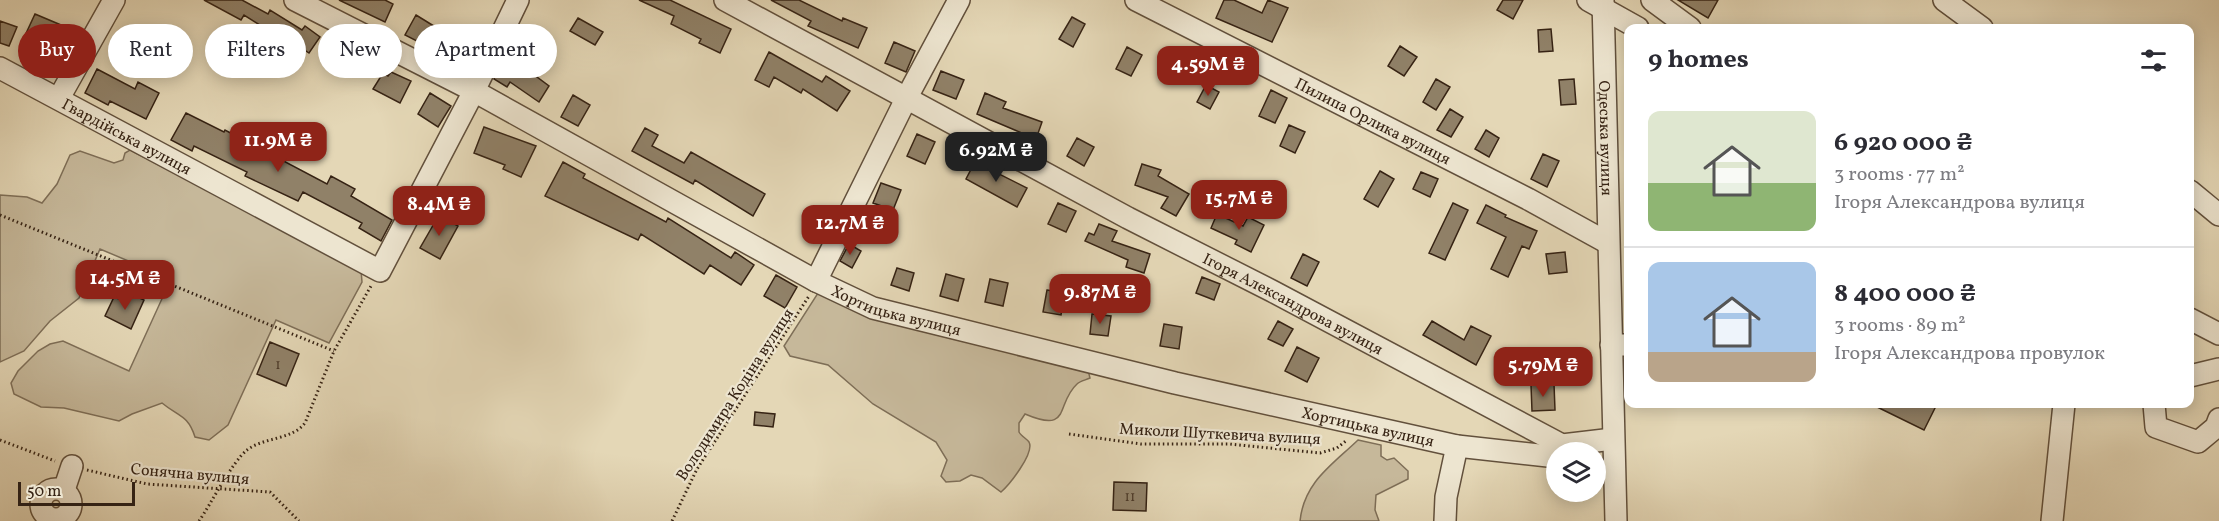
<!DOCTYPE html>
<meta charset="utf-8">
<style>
:root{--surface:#fff;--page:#f2f2f3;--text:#2b2b33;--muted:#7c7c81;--line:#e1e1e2;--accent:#8f2418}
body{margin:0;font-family:Vollkorn,serif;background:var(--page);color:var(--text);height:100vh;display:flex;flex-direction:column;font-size:22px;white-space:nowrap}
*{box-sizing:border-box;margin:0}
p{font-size:20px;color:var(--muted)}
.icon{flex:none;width:33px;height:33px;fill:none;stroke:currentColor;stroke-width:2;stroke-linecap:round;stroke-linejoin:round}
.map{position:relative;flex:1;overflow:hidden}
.details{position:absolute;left:1624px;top:24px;width:570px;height:384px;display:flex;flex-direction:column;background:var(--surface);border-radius:12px;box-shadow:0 3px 15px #0003}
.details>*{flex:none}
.banner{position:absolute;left:18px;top:24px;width:570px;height:54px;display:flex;gap:12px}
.buttons{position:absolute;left:1546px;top:442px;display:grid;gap:12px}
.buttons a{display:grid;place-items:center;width:60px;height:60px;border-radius:50%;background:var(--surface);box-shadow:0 3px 15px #0003;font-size:30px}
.scale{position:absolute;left:18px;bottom:15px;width:117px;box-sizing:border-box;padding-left:6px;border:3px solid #362314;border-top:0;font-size:16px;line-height:21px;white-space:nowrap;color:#362314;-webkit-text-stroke:4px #ede5d0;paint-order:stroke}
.price{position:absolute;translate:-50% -51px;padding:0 14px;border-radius:12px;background:var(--accent);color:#fff;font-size:20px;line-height:39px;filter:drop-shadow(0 2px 3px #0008)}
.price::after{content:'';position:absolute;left:50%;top:36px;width:18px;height:14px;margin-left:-9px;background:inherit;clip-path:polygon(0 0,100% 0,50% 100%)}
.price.active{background:#222;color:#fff}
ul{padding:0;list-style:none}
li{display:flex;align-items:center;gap:18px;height:150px;padding:0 24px}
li+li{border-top:2px solid var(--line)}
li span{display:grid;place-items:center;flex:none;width:168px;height:120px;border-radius:12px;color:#555}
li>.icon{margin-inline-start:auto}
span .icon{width:72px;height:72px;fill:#fffc;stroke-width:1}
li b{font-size:26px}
h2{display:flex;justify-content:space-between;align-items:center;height:72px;padding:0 24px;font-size:26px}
.pill{padding:0 21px;border-radius:27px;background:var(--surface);box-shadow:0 3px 15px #0003;font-size:21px;line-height:54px}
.pill.active{background:var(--accent);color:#fff}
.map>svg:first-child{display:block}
.green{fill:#c6b89a;stroke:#7e6e57;stroke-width:1.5}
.building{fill:#908168;stroke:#362314;stroke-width:1.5}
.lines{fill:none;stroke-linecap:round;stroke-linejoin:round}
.minor-casing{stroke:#62503c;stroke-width:24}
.path{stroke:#362314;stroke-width:3;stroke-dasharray:1.5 3;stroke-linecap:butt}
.minor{stroke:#ede5d0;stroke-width:21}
.labels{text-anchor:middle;stroke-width:4.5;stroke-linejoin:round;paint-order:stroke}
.number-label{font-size:14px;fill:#4c3a29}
.street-label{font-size:16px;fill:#362314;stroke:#ede5d0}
</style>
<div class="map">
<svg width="2219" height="521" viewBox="0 0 2219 521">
<rect width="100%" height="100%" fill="#e4d7b6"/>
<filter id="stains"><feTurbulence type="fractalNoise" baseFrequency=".00333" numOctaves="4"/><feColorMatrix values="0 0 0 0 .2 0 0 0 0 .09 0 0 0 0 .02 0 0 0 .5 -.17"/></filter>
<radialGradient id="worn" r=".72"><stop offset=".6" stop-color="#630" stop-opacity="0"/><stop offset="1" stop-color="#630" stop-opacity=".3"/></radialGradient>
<path class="green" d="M130,150L361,270L362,282L329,343L276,320L228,425L209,440L195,437C188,415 179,417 162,403L132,414L119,421L64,408L41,407L14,394L11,383L18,371L38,351L50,344L63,341L129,371L171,279L100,249L79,298L50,321L24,351L0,362V195L27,197L42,203L57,184L70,155L80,151L114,163L123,160L125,153Z
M818,293L1088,370L1090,378C1086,380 1080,381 1077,384C1055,404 1072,434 1025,414L1019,423V432C1021,436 1027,439 1029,442C1035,453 1009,485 1001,492L982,478L971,475L960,481L946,482L941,476L947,460L936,442L873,404L828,365L790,356L784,346Z
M1358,440L1381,445V456L1387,460L1394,458L1408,471V479L1376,495L1375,510L1379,521H1300C1304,482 1332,465 1358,440Z"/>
<path class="building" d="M204,0H242L268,14L270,10L302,30L305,26L320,37L309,53L281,34L279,37L244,15L241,20Z
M339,0H385L393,4L385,22Z
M639,0H670L731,29L720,53L699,43L701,39L671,24L674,16Z
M771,0H799L842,21L843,18L867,28L858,48L808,26L811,21Z
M1224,0H1234L1262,13L1268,0L1288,8L1272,42L1216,18Z
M1503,0H1523L1513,19L1497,10Z
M1678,0H1718L1708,18Z
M35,14L61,25L49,52L23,40Z
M416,15L450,36L451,33L471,44L460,63L405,35Z
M1072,17L1085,24L1073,47L1059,39Z
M578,18L603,32L595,45L570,31Z
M0,21L17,27L9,46L0,43Z
M1551,29L1553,51L1539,52L1538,30Z
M894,42L915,51L906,72L885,63Z
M1400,46L1417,57L1404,76L1388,66Z
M1127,47L1142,55L1131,76L1116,69Z
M769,52L822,82L826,76L850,91L837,111L803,89L801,93L774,77L769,87L755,80Z
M506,54L549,86L539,102L510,82L507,87L494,79Z
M97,69L135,89L138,82L159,93L146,119L110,101L108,105L85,93Z
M941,71L964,80L956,99L933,90Z
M391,72L411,81L400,103L373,89L383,73L388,76Z
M1436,79L1450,87L1436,110L1423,102Z
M1574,79L1576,104L1561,105L1559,80Z
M1206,85L1219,92L1210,109L1197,102Z
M1271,90L1287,98L1275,123L1259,116Z
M430,93L451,106L438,127L418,114Z
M985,93L1006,102L1003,108L1042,122L1036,139L977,114Z
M573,95L590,105L578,126L561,117Z
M1450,109L1463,117L1451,137L1437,130Z
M186,113L224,132L225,130L327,184L331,176L355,189L351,196L392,220L381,241L359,228L362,223L303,192L298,201L245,176L247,172L194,146L192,151L171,140Z
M1289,125L1305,132L1295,153L1280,146Z
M484,127L536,146L521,177L503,169L505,165L474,153Z
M645,128L658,135L652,146L684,163L691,152L765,194L753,216L695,180L693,184L632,151Z
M1486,130L1499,138L1489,157L1475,149Z
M917,134L935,142L925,164L907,156Z
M1077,138L1094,147L1084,166L1067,156Z
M1543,154L1559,161L1547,187L1531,179Z
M977,158L995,167L993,171L1027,188L1017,207L966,179Z
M563,162L585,174L583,178L666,222L668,218L731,258L735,252L754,265L741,285L710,265L704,274L641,234L638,240L545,196Z
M1142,164L1161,170L1158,176L1189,194L1176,216L1161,208L1168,197L1135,185Z
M1380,171L1394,179L1378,207L1364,199Z
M1421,172L1438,179L1430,197L1413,189Z
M881,183L901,190L893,210L873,203Z
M1058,203L1076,211L1066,232L1048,224Z
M1453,203L1468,210L1445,260L1429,253Z
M1486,205L1506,215L1505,217L1537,231L1529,249L1522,246L1508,277L1491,269L1506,237L1477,223Z
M1217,214L1243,226L1248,217L1264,225L1251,252L1235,244L1237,240L1211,228Z
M439,215L458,226L440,259L420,248Z
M1099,224L1117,231L1112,241L1150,254L1144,273L1126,267L1128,260L1085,241L1089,233L1094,235Z
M849,244L861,251L852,268L840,261Z
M1565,252L1567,272L1549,274L1546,254Z
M1303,254L1319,262L1307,286L1291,278Z
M897,268L914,273L909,291L891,285Z
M946,274L964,279L958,301L940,296Z
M776,275L797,287L785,308L764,296Z
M1202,277L1220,284L1214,300L1196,293Z
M990,279L1008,283L1003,306L985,302Z
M1047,290L1065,293L1061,315L1043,312Z
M131,294L144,300L131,329L105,316L114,297L127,302Z
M1092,314L1111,316L1108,336L1090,334Z
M1278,321L1293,329L1283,346L1268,339Z
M1432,321L1464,340L1471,326L1491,336L1476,365L1423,335Z
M1164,324L1182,327L1179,349L1160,346Z
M270,342L299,354L286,386L257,374Z
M1297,347L1319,358L1307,382L1285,371Z
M1554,384L1555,410L1532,411L1531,385Z
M1871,404H1937L1924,430Z
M755,412L775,414L773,427L754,425Z
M1114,482L1147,483L1146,511L1113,510Z"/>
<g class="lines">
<defs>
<g id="minor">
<path id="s1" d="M295,0L474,91L816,281L873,308L1175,383L1457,446L1557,457"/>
<path id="s2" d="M725,0L1128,218L1272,291L1562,445L1613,439"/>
<path id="s3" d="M1136,0L1528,199L1608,243"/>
<path d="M1588,0L1638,28"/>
<path id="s4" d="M1603,0L1616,521"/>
<path d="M1652,0L1690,28"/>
<path d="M1944,0L1982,28"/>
<path id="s5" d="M0,68L380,271L474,91L518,0"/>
<path d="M59,98L114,0"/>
<path d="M2190,191L2219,215"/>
<path d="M816,281L907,97L959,0"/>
<path d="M2190,319L2219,334"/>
<path d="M1611,345H1629"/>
<path d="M2190,376L2219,369"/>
<path d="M2154,404L2156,427L2198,442L2216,427L2219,419"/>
<circle cx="56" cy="504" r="15"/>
<path d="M64,490L72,466"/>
<path d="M1445,521L1446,497L1457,446"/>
<path d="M2052,521L2064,404"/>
</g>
</defs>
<use href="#minor" class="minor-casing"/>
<path class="path" d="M0,215L334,351
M1069,434L1141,444H1229L1320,453L1337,448L1347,440
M0,440L55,461
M87,470L147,484L270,492L299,521
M199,521C211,504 232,462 247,450C264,437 292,440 305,423L334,351L371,286
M672,521L697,469L809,296"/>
<use href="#minor" class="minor"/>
</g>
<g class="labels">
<g class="number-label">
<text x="278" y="369">1</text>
<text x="1130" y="501">11</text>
</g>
<g class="street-label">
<text dy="6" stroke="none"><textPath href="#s3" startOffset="266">Пилипа Орлика вулиця</textPath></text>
<text dy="6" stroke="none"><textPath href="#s5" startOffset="144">Гвардійська вулиця</textPath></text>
<text dy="6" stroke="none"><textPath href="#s4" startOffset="138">Одеська вулиця</textPath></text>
<text dy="6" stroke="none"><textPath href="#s2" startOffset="644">Ігоря Александрова вулиця</textPath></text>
<text dy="6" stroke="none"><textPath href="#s1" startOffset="678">Хортицька вулиця</textPath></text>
<text transform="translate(734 394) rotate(-57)" y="6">Володимира Кодіна вулиця</text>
<text dy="6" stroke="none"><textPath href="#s1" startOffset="1164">Хортицька вулиця</textPath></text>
<text transform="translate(1220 433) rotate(3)" y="6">Миколи Шуткевича вулиця</text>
<text transform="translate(190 473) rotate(5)" y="6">Сонячна вулиця</text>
</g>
</g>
<rect width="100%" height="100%" filter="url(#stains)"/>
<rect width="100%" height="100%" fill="url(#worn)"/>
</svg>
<div class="buttons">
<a><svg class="icon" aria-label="layers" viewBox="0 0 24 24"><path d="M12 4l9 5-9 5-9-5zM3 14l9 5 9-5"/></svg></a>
</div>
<div class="scale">50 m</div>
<b class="price" style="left:1208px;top:97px">4.59M ₴</b>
<b class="price" style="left:278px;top:173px">11.9M ₴</b>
<b class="price active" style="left:996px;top:183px">6.92M ₴</b>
<b class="price" style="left:1239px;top:231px">15.7M ₴</b>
<b class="price" style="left:439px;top:237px">8.4M ₴</b>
<b class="price" style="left:850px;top:256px">12.7M ₴</b>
<b class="price" style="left:125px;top:311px">14.5M ₴</b>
<b class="price" style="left:1100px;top:325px">9.87M ₴</b>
<b class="price" style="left:1543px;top:398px">5.79M ₴</b>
<div class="banner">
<a class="pill active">Buy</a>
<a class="pill">Rent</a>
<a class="pill">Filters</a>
<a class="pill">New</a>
<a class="pill">Apartment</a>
</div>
<section class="details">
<h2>9 homes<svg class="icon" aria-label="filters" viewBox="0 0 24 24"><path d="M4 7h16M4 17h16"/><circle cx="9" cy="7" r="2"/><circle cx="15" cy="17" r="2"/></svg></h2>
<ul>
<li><span style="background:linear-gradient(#dfe7d0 60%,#8fb573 0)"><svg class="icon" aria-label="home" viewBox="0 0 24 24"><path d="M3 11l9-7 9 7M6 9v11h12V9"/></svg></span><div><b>6 920 000 ₴</b><p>3 rooms · 77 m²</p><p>Ігоря Александрова вулиця</p></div></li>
<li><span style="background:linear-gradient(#a9c7e8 75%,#b9a48a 0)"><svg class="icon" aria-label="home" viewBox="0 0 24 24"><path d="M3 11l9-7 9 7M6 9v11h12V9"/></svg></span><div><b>8 400 000 ₴</b><p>3 rooms · 89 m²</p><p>Ігоря Александрова провулок</p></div></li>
</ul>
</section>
</div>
